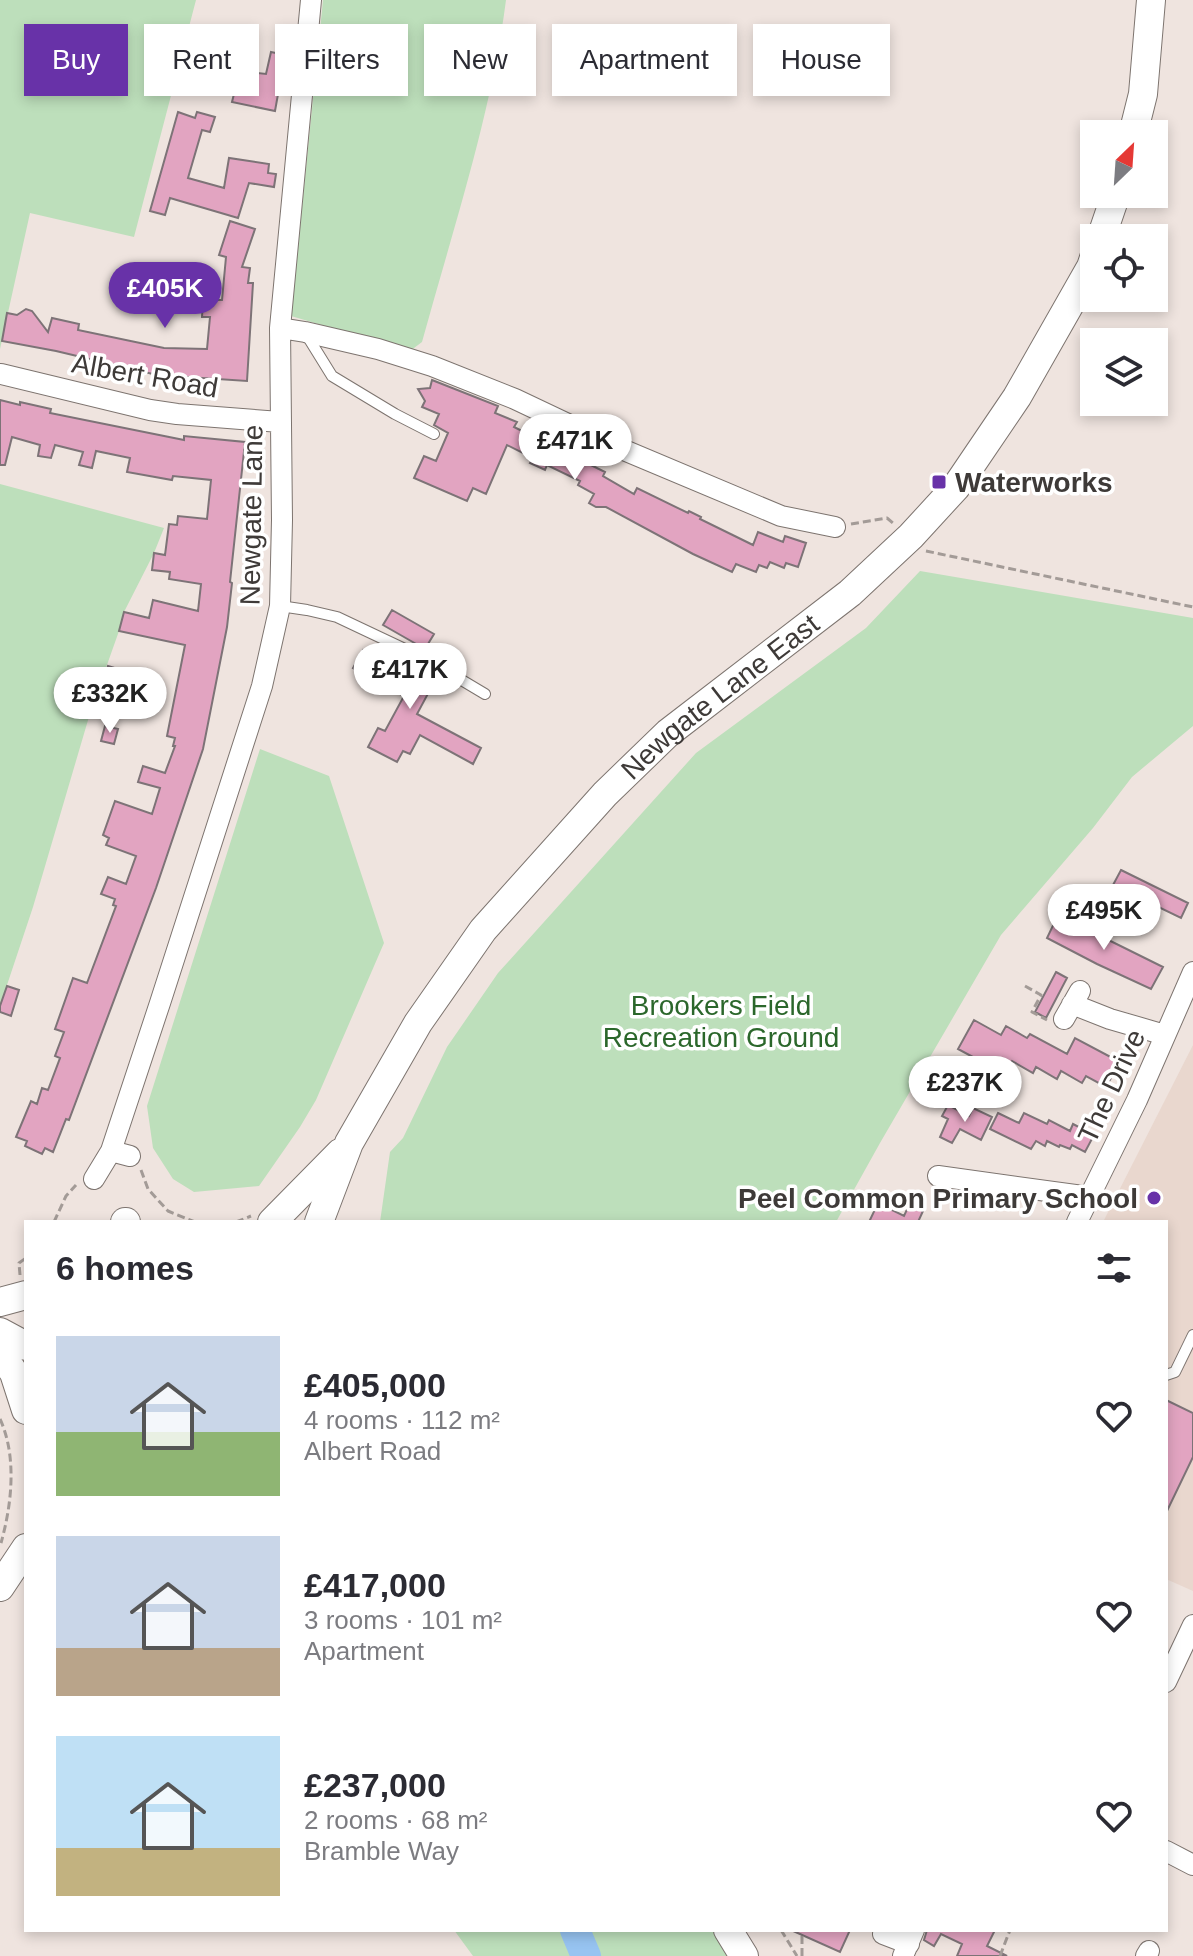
<!DOCTYPE html>
<meta charset="utf-8">
<style>
:root{--surface:#fff;--page:#f7f7f7;--text:#2b2b33;--muted:#7c7c81;--accent:#6832a8}
body{margin:0;font-family:Helvetica,sans-serif;background:var(--page);color:var(--text);height:100vh;display:flex;flex-direction:column;font-size:30px;white-space:nowrap}
*{box-sizing:border-box;margin:0}
p{font-size:26px;color:var(--muted)}
.icon{flex:none;width:44px;height:44px;fill:none;stroke:currentColor;stroke-width:2;stroke-linecap:round;stroke-linejoin:round}
.map{position:relative;flex:1;overflow:hidden}
.side{position:absolute;left:24px;top:1220px;width:1144px;height:712px;display:flex;flex-direction:column;background:var(--surface);border-radius:0px;box-shadow:0 4px 12px #0003}
.side>*{flex:none}
.hud{position:absolute;left:24px;top:24px;width:1146px;height:72px;display:flex;gap:16px}
.needle{width:52px;rotate:25deg}
.fabs{position:absolute;left:1080px;top:120px;display:grid;gap:16px}
.fabs a{display:grid;place-items:center;width:88px;height:88px;border-radius:0px;background:var(--surface);box-shadow:0 4px 12px #0003;font-size:40px}
.price{position:absolute;translate:-50% -68px;padding:0 18px;border-radius:28px;background:#fff;color:#222;font-size:26px;line-height:52px;filter:drop-shadow(0 2px 4px #0008)}
.price::after{content:'';position:absolute;left:50%;top:48px;width:24px;height:18px;margin-left:-12px;background:inherit;clip-path:polygon(0 0,100% 0,50% 100%)}
.price.selected{background:var(--accent);color:#fff}
ul{padding:0;list-style:none}
li{display:flex;align-items:center;gap:24px;height:200px;padding:0 32px}
li span{display:grid;place-items:center;flex:none;width:224px;height:160px;border-radius:0px;color:#555}
li>.icon{margin-inline-start:auto}
span .icon{width:96px;height:96px;fill:#fffc;stroke-width:1}
li b{font-size:34px}
h2{display:flex;justify-content:space-between;align-items:center;height:96px;padding:0 32px;font-size:34px}
.chip{padding:0 28px;border-radius:0px;background:var(--surface);box-shadow:0 4px 12px #0003;font-size:28px;line-height:72px}
.chip.selected{background:var(--accent);color:#fff}
.map>svg:first-child{display:block}
.built{fill:#e9d7ce}
.green{fill:#bddfbb}
.lines{fill:none;stroke-linecap:round;stroke-linejoin:round}
.river{stroke:#97c4f1;stroke-width:30}
.building{fill:#e2a4c1;stroke:#7d7377;stroke-width:2}
.service-casing{stroke:#7d746f;stroke-width:12}
.minor-casing{stroke:#7d746f;stroke-width:22}
.secondary-casing{stroke:#7d746f;stroke-width:30}
.path{stroke:#a39b97;stroke-width:3;stroke-dasharray:8 4;stroke-linecap:butt}
.service{stroke:#fff;stroke-width:10}
.minor{stroke:#fff;stroke-width:20}
.secondary{stroke:#fff;stroke-width:28}
.poi-dot{fill:#6832a8;stroke:#fff;stroke-width:3}
.labels{text-anchor:middle;stroke-width:7;stroke-linejoin:round;paint-order:stroke}
.street-label{font-size:28px;fill:#3e3a38;stroke:#fff}
.poi-label{font-size:28px;font-weight:bold;fill:#3e3a38;stroke:#fff;text-anchor:start}
.park-label{font-size:28px;fill:#2b672b;stroke:#fff}
</style>
<div class="map">
<svg width="1193" height="1956" viewBox="0 0 1193 1956">
<rect width="100%" height="100%" fill="#efe4df"/>
<path class="built" d="M1193,1045V1591L1166,1579V1222H1103Z"/>
<path class="green" d="M0,0H196L134,237L30,213L0,349Z
M323,0H506C491,116 453,229 422,342L410,351L291,316Z
M0,484L164,528L154,553L124,612L119,631L91,710L33,907L0,1006Z
M920,571L1193,618V726L1132,777L1093,828L1001,935L880,1143L836,1222H380L390,1152L403,1138L447,1047L498,973L696,753L866,628Z
M260,749L329,776L384,943L316,1100L300,1127L259,1186L194,1192L173,1179L153,1148L147,1106Z
M454,1930H723L740,1956H473Z"/>
<g class="lines">
<path class="river" d="M575,1930L586,1956"/>
</g>
<path class="building" d="M271,52L285,55L275,111L232,102L236,86L242,87L243,80L256,83L258,73L266,74Z
M178,112L195,118L197,112L215,117L210,132L202,130L188,178L224,188L229,158L269,164L268,173L276,174L274,187L249,183L238,218L170,198L165,215L150,211Z
M230,221L255,229L242,267L250,268L248,283H253L247,381L157,375L56,351L2,341L7,313L17,315L26,309L32,311L48,332L52,318L79,324L78,330L164,348L207,349L210,317H202L203,300H222L226,257L219,255Z
M432,380L498,406L495,413L517,422L514,427L605,472L603,476L634,494L637,488L688,513L689,511L701,517L700,519L753,545L758,532L783,542L785,536L806,543L798,567L786,563L784,568L770,562L767,568L759,565L756,572L736,564L732,572L693,554L606,507H596L589,503L594,494L578,485L580,481L547,465L545,470L530,463L533,458L507,445L486,494L473,488L467,501L414,478L424,456L436,461L448,433L434,425L439,414L422,407L425,401L418,389L430,388Z
M0,400L20,405V402L51,409L50,413L184,440V436L245,442L230,582L232,583L227,627L203,749L156,888L69,1120L66,1119L53,1152L45,1148L42,1154L25,1146L27,1141L16,1137L31,1101L37,1104L42,1088L48,1090L60,1058L55,1056L64,1032L55,1029L73,978L87,983L116,906L113,905L115,899L101,894L108,877L126,884L136,856L106,845L109,838L103,835L115,801L152,814L160,788L138,782L143,766L165,773L175,746H173L175,738L167,736L185,645L119,631L124,612L149,618L153,600L198,611L201,584L169,579L170,572L152,570L154,553L165,555L169,524L177,525L178,516L207,519L211,480L173,476L172,480L127,472L130,458L96,451L92,468L79,465L83,452L55,445L51,458L38,456L40,445L12,437L5,465H0Z
M392,610L434,634L425,649L383,625Z
M363,650L400,670L406,659L438,675L417,714L481,748L473,764L420,735L410,754L403,751L397,762L368,747L378,728L385,731L404,696L353,668Z
M108,666L121,670L116,693L103,690Z
M105,726L118,729L114,744L101,741Z
M1121,870L1188,903L1181,918L1113,885Z
M1058,915L1163,967L1151,989L1097,964L1047,938Z
M1056,972L1067,978L1046,1018L1035,1012Z
M7,986L19,990L11,1016L0,1012V1006Z
M974,1020L1001,1035L1006,1026L1027,1038L1030,1034L1067,1054L1075,1038L1120,1062L1106,1087L1086,1076L1082,1083L1061,1071L1057,1079L1036,1067L1033,1073L1012,1061L1007,1069L987,1058L984,1063L958,1049Z
M948,1105L969,1116L973,1108L992,1117L981,1140L960,1129L952,1143L940,1137L948,1119L942,1116Z
M998,1113L1019,1123L1024,1113L1047,1124L1049,1120L1070,1131L1073,1124L1094,1135L1085,1152L1072,1145L1070,1149L1060,1145L1059,1147L1047,1141L1045,1146L1036,1141L1031,1149L990,1129Z
M878,1203L904,1216L909,1205L923,1211L918,1222H869Z
M1166,1400L1193,1413V1457L1166,1513Z
M791,1930H850L840,1952Z
M927,1930H995L987,1946L1007,1956H957L962,1944L941,1934L934,1946L924,1940Z"/>
<g class="lines">
<defs>
<path id="service" d="M306,334L332,376L395,414L434,434
M280,606L307,610L337,617L428,660L485,694
M1166,1375L1175,1372L1193,1335"/>
<path id="minor" d="M280,328L305,332L378,349L432,366L515,399L612,445L781,516L835,527
M1,374L150,410L177,414L280,422
M1072,1004L1110,1019L1165,1035
M1064,1019L1080,991
M111,1151L130,1156
M938,1176L1090,1197
M94,1179L111,1151L160,1003L262,686L280,606L282,520L280,328L311,0
M1077,1222L1137,1100L1193,972
M1166,1682L1193,1625
M1166,1851L1193,1865
M883,1934L909,1944
M903,1956L914,1930
M1146,1956L1149,1951"/>
<g id="secondary">
<path d="M1133,134L1143,94L1151,0"/>
<path d="M1101,238L1116,194"/>
<path d="M125,1222H126"/>
<path d="M272,1222L340,1153"/>
<path id="s1" d="M319,1222L349,1143L418,1023L483,930L605,794L668,733L850,593L911,536L956,487L1017,397L1091,267L1094,258"/>
<path d="M0,1302L26,1295"/>
<path d="M0,1332L26,1346"/>
<path d="M0,1352L14,1373L26,1410"/>
<path d="M0,1587L26,1548"/>
<path d="M728,1930L744,1956"/>
</g>
</defs>
<use href="#service" class="service-casing"/>
<use href="#minor" class="minor-casing"/>
<use href="#secondary" class="secondary-casing"/>
<path class="path" d="M851,524L887,518L893,523
M926,551L1193,607
M1025,986L1041,995L1032,1012L1047,1020
M141,1170L148,1189L168,1211L195,1222
M54,1222L66,1196L76,1185
M236,1222L251,1216
M20,1275L19,1263L26,1258
M0,1419C17,1456 12,1504 1,1543
M781,1930L797,1956
M802,1956V1930
M1000,1956L1010,1930"/>
<use href="#service" class="service"/>
<use href="#minor" class="minor"/>
<use href="#secondary" class="secondary"/>
</g>
<g class="poi-dot">
<rect x="931" y="474" width="16" height="16" rx="4"/>
<circle cx="1154" cy="1198" r="8"/>
</g>
<g class="labels">
<g class="street-label">
<text transform="translate(145 375) rotate(10)" y="10">Albert Road</text>
<text transform="translate(251 515) rotate(-89)" y="10">Newgate Lane</text>
<text dy="10" stroke="none"><textPath href="#s1" startOffset="670">Newgate Lane East</textPath></text>
<text transform="translate(1111 1086) rotate(-65)" y="10">The Drive</text>
</g>
<g class="poi-label">
<text x="955" y="492">Waterworks</text>
<text x="1138" y="1208" text-anchor="end">Peel Common Primary School</text>
</g>
<g class="park-label">
<text x="721" y="1015">Brookers Field<tspan x="721" dy="32">Recreation Ground</tspan></text>
</g>
</g>
</svg>
<div class="fabs">
<a><svg class="needle" viewBox="-14 -14 28 28"><path d="M0-13l5 13h-10z" fill="#e53935"/><path d="M0 13l5-13h-10z" fill="#7c7c81"/></svg></a>
<a><svg class="icon" aria-label="locate" viewBox="0 0 24 24"><circle cx="12" cy="12" r="6"/><path d="M12 2v4M12 18v4M2 12h4M18 12h4"/></svg></a>
<a><svg class="icon" aria-label="layers" viewBox="0 0 24 24"><path d="M12 4l9 5-9 5-9-5zM3 14l9 5 9-5"/></svg></a>
</div>
<b class="price selected" style="left:165px;top:330px">£405K</b>
<b class="price" style="left:575px;top:482px">£471K</b>
<b class="price" style="left:410px;top:711px">£417K</b>
<b class="price" style="left:110px;top:735px">£332K</b>
<b class="price" style="left:1104px;top:952px">£495K</b>
<b class="price" style="left:965px;top:1124px">£237K</b>
<div class="hud">
<a class="chip selected">Buy</a>
<a class="chip">Rent</a>
<a class="chip">Filters</a>
<a class="chip">New</a>
<a class="chip">Apartment</a>
<a class="chip">House</a>
</div>
<section class="side">
<h2>6 homes<svg class="icon" aria-label="filters" viewBox="0 0 24 24"><path d="M4 7h16M4 17h16"/><circle cx="9" cy="7" r="2"/><circle cx="15" cy="17" r="2"/></svg></h2>
<ul>
<li><span style="background:linear-gradient(#c9d6e8 60%,#8fb573 0)"><svg class="icon" aria-label="home" viewBox="0 0 24 24"><path d="M3 11l9-7 9 7M6 9v11h12V9"/></svg></span><div><b>£405,000</b><p>4 rooms · 112 m²</p><p>Albert Road</p></div><svg class="icon" aria-label="heart" viewBox="0 0 24 24"><path d="M12 20l-8-8c-3-5 5-10 8-4 3-6 11-1 8 4z"/></svg></li>
<li><span style="background:linear-gradient(#c9d6e8 70%,#b9a48a 0)"><svg class="icon" aria-label="home" viewBox="0 0 24 24"><path d="M3 11l9-7 9 7M6 9v11h12V9"/></svg></span><div><b>£417,000</b><p>3 rooms · 101 m²</p><p>Apartment</p></div><svg class="icon" aria-label="heart" viewBox="0 0 24 24"><path d="M12 20l-8-8c-3-5 5-10 8-4 3-6 11-1 8 4z"/></svg></li>
<li><span style="background:linear-gradient(#bfe0f5 70%,#c2b280 0)"><svg class="icon" aria-label="home" viewBox="0 0 24 24"><path d="M3 11l9-7 9 7M6 9v11h12V9"/></svg></span><div><b>£237,000</b><p>2 rooms · 68 m²</p><p>Bramble Way</p></div><svg class="icon" aria-label="heart" viewBox="0 0 24 24"><path d="M12 20l-8-8c-3-5 5-10 8-4 3-6 11-1 8 4z"/></svg></li>
</ul>
</section>
</div>
